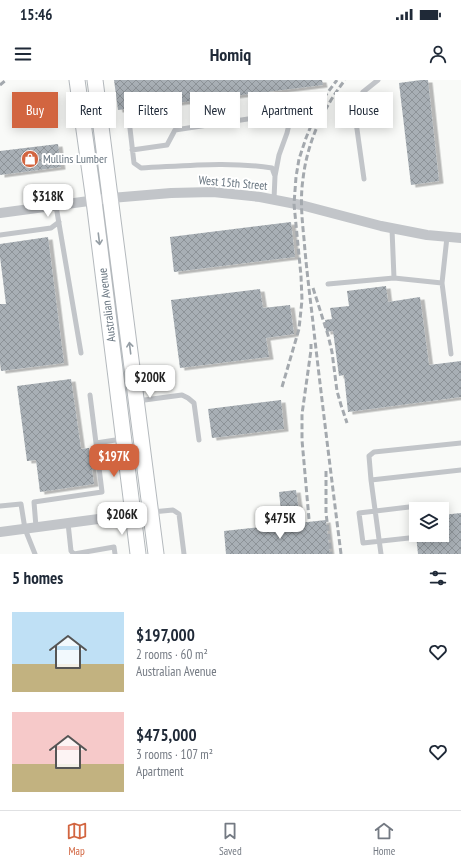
<!DOCTYPE html>
<meta charset="utf-8">
<style>
:root{--surface:#fff;--page:#f6f6f7;--text:#1f2937;--muted:#747a83;--line:#e0e1e3;--accent:#d26540}
body{margin:0;font-family:"PT Sans Narrow",sans-serif;background:var(--page);color:var(--text);height:100vh;display:flex;flex-direction:column;font-size:15px;white-space:nowrap}
*{box-sizing:border-box;margin:0}
p{font-size:13px;color:var(--muted)}
.icon{flex:none;width:22px;height:22px;fill:none;stroke:currentColor;stroke-width:2;stroke-linecap:round;stroke-linejoin:round}
.map{position:relative;height:474px;overflow:hidden}
.panel{display:flex;flex-direction:column;background:var(--surface);flex:1}
.panel>*{flex:none}
.top-card{position:absolute;left:12px;top:12px;width:437px;height:36px;display:flex;gap:8px}
.fabs{position:absolute;left:409px;top:422px;display:grid;gap:8px}
.fabs a{display:grid;place-items:center;width:40px;height:40px;border-radius:0px;background:var(--surface);box-shadow:0 2px 10px #0003;font-size:20px}
.price{position:absolute;translate:-50% -34px;padding:0 9px;border-radius:8px;background:#fff;color:#222;font-size:13px;line-height:26px;filter:drop-shadow(0 1px 2px #0008)}
.price::after{content:'';position:absolute;left:50%;top:24px;width:12px;height:9px;margin-left:-6px;background:inherit;clip-path:polygon(0 0,100% 0,50% 100%)}
.price.current{background:var(--accent);color:#fff}
ul{padding:0;list-style:none}
li{display:flex;align-items:center;gap:12px;height:100px;padding:0 12px}
li span{display:grid;place-items:center;flex:none;width:112px;height:80px;border-radius:0px;color:#555}
li>.icon{margin-inline-start:auto}
span .icon{width:48px;height:48px;fill:#fffc;stroke-width:1}
li b{font-size:17px}
h2{display:flex;justify-content:space-between;align-items:center;height:48px;padding:0 12px;font-size:17px}
.chip{padding:0 14px;border-radius:0px;background:var(--surface);box-shadow:0 2px 10px #0003;font-size:14px;line-height:36px}
.chip.current{background:var(--accent);color:#fff}
.status{display:flex;justify-content:space-between;align-items:center;height:28px;padding:0 20px;background:var(--surface);direction:ltr}
.status svg{height:11px;fill:currentColor}
header{display:flex;justify-content:space-between;align-items:center;height:52px;padding:0 12px;background:var(--surface);font-size:18px;font-weight:800}
.dock{display:flex;justify-content:space-around;align-items:center;height:56px;border-top:1px solid var(--line);background:var(--surface);font-size:11px;color:var(--muted)}
.dock a{display:grid;justify-items:center;gap:2px}
.dock .current{color:var(--accent)}
.map>svg:first-child{display:block}
.building{fill:url(#building-cross-hatch);filter:url(#shadow)}
.lines{fill:none;stroke-linecap:round;stroke-linejoin:round}
.secondary-casing{stroke:#b4b9bd;stroke-width:17}
.lane{stroke:#c2c5c9;stroke-width:5}
.street{stroke:#c2c5c9;stroke-width:10}
.secondary{stroke:#fff;stroke-width:15}
.rail{stroke:#a4a9ae;stroke-width:3;stroke-dasharray:6 3;stroke-linecap:butt}
.oneway{stroke:#959ea5}
.labels{text-anchor:middle;stroke-width:4;stroke-linejoin:round;paint-order:stroke}
.poi-label{font-size:12px;fill:#67747f;stroke:#fff;text-anchor:start}
.street-label{font-size:12px;fill:#67747f;stroke:#fff}
</style>
<div class="status"><b>15:46</b><svg viewBox="0 0 49 12"><path d="M0 12V9h3v3zM5 12V6h3v6zM10 12V3h3v9zM15 12V0h3v12zM26 1h20v11H26zM47 4h2v5h-2z"/></svg></div>
<header><svg class="icon" aria-label="menu" viewBox="0 0 24 24"><path d="M4 6h16M4 12h16M4 18h16"/></svg>Homiq<svg class="icon" aria-label="person" viewBox="0 0 24 24"><circle cx="12" cy="8" r="4"/><path d="M4 21q1-7 8-7t8 7"/></svg></header>
<div class="map">
<svg width="461" height="474" viewBox="0 0 461 474">
<defs>
<pattern id="building-cross-hatch" width="8" height="8" patternUnits="userSpaceOnUse"><rect width="8" height="8" fill="#a8afb5"/><path d="M0 0l8 8M0 8l8-8" fill="none" stroke="#8d9398"/></pattern>
<filter id="shadow"><feDropShadow dx="4.5" dy="2.5" stdDeviation="0" flood-color="#0004"/></filter>
</defs>
<rect width="100%" height="100%" fill="#f9faf8"/>
<path class="building" d="M114,0H322L323,5L118,30Z
M421,0H428L439,101L411,105L399,3Z
M216,22L219,40L200,43L197,25Z
M58,64L61,87L0,95V71Z
M291,142L295,177L174,192L170,157Z
M48,157L64,283L1,291L0,283V224H6L0,177V164Z
M386,206L388,222L420,217L429,285L461,281V317L348,332L344,295L339,296L333,251L326,252L325,240L332,239L330,228L349,226L347,211Z
M260,209L263,228L290,225L294,254L266,258L269,277L180,288L171,220Z
M71,299L81,369L89,368L94,404L40,412L36,380L27,381L17,306Z
M281,320L284,349L212,358L208,329Z
M296,410L300,439L282,441L279,412Z
M461,433V474H418L416,455H442V435Z
M416,438V450H415L414,439Z
M326,440L330,474H226L224,451Z"/>
<g class="lines">
<defs>
<path id="secondary" d="M77,0L94,121L138,474
M95,0L156,474"/>
</defs>
<use href="#secondary" class="secondary-casing"/>
<path class="lane" d="M129,40L134,83L141,88C184,86 229,81 272,88L275,96L274,119
M132,70L167,65L175,50L280,34L287,35L290,40L287,53L279,75L275,96
M364,99L354,28L363,12L378,0
M56,126L81,273
M0,155L51,148L59,142
M394,198L442,203L447,157
M442,203L451,274
M328,204L394,198L392,149
M90,315L96,363
M137,321L182,315L188,318L194,323L199,360
M371,400L369,376L374,372L461,363
M0,426L21,424L25,449L35,474
M152,432L173,430L179,434L184,474
M68,443L71,471L74,474L114,467L115,474
M36,447L34,422L102,412L96,363L122,359
M409,458L363,463L359,433L409,427
M381,474L371,400L461,390"/>
<path class="street" d="M0,133L111,118L171,113L213,112L260,117L301,125L381,146L427,155L461,158
M0,452L151,432"/>
<use href="#secondary" class="secondary"/>
<path class="rail" d="M0,5L6,0
M313,208L328,255L332,272L337,311L341,325L347,343
M282,307L299,249L302,220L301,196L294,124L296,97L299,79L306,58L315,36L325,16L337,0
M326,391V433L331,474
M309,439L302,360V334L311,270V264
M341,474C331,394 321,314 312,234C309,209 306,184 304,159C302,139 300,119 303,99C307,63 323,28 345,0"/>
</g>
<defs><path id="oneway-shaft" d="M-6 0H5M1.5-3L5.5 0L1.5 3" fill="none" stroke-width="1.6" stroke-linecap="round" stroke-linejoin="round"/></defs>
<g class="oneway">
<use href="#oneway-shaft" transform="translate(99 159) rotate(83)"/>
<use href="#oneway-shaft" transform="translate(130 268) rotate(-97)"/>
</g>
<defs>
<symbol id="shop-disc" viewBox="-11 -11 22 22"><circle r="9.5" fill="#d26540" stroke="#fff"/><path d="M-5-2.5h2.3a2.7 3.5 0 0 1 5.4 0H5L5.5 6h-11ZM-1.5-2.5h3a1.5 2.3 0 0 0-3 0Z" fill="#fff"/></symbol>
</defs>
<g fill-rule="evenodd">
<use href="#shop-disc" x="20" y="69" width="20" height="20"/>
</g>
<g class="labels">
<g class="poi-label">
<text x="43" y="83">Mullins Lumber</text>
</g>
<g class="street-label">
<text transform="translate(233 103) rotate(5)" y="4">West 15th Street</text>
<text transform="translate(107 225) rotate(-97)" y="4">Australian Avenue</text>
</g>
</g>
</svg>
<div class="fabs">
<a><svg class="icon" aria-label="layers" viewBox="0 0 24 24"><path d="M12 4l9 5-9 5-9-5zM3 14l9 5 9-5"/></svg></a>
</div>
<b class="price" style="left:48px;top:138px">$318K</b>
<b class="price" style="left:150px;top:319px">$200K</b>
<b class="price current" style="left:114px;top:398px">$197K</b>
<b class="price" style="left:122px;top:456px">$206K</b>
<b class="price" style="left:280px;top:460px">$475K</b>
<div class="top-card">
<a class="chip current">Buy</a>
<a class="chip">Rent</a>
<a class="chip">Filters</a>
<a class="chip">New</a>
<a class="chip">Apartment</a>
<a class="chip">House</a>
</div>
</div>
<section class="panel">
<h2>5 homes<svg class="icon" aria-label="filters" viewBox="0 0 24 24"><path d="M4 7h16M4 17h16"/><circle cx="9" cy="7" r="2"/><circle cx="15" cy="17" r="2"/></svg></h2>
<ul>
<li><span style="background:linear-gradient(#bfe0f5 65%,#c2b280 0)"><svg class="icon" aria-label="home" viewBox="0 0 24 24"><path d="M3 11l9-7 9 7M6 9v11h12V9"/></svg></span><div><b>$197,000</b><p>2 rooms · 60 m²</p><p>Australian Avenue</p></div><svg class="icon" aria-label="heart" viewBox="0 0 24 24"><path d="M12 20l-8-8c-3-5 5-10 8-4 3-6 11-1 8 4z"/></svg></li>
<li><span style="background:linear-gradient(#f6c9c9 65%,#c2b280 0)"><svg class="icon" aria-label="home" viewBox="0 0 24 24"><path d="M3 11l9-7 9 7M6 9v11h12V9"/></svg></span><div><b>$475,000</b><p>3 rooms · 107 m²</p><p>Apartment</p></div><svg class="icon" aria-label="heart" viewBox="0 0 24 24"><path d="M12 20l-8-8c-3-5 5-10 8-4 3-6 11-1 8 4z"/></svg></li>
</ul>
</section>
<nav class="dock">
<a class="current"><svg class="icon" aria-label="map" viewBox="0 0 24 24"><path d="M3 6l6-2 6 2 6-2v14l-6 2-6-2-6 2zM9 4v14M15 6v14"/></svg>Map</a>
<a><svg class="icon" aria-label="saved" viewBox="0 0 24 24"><path d="M7 4h10v16l-5-4-5 4z"/></svg>Saved</a>
<a><svg class="icon" aria-label="home" viewBox="0 0 24 24"><path d="M3 11l9-7 9 7M6 9v11h12V9"/></svg>Home</a>
</nav>
